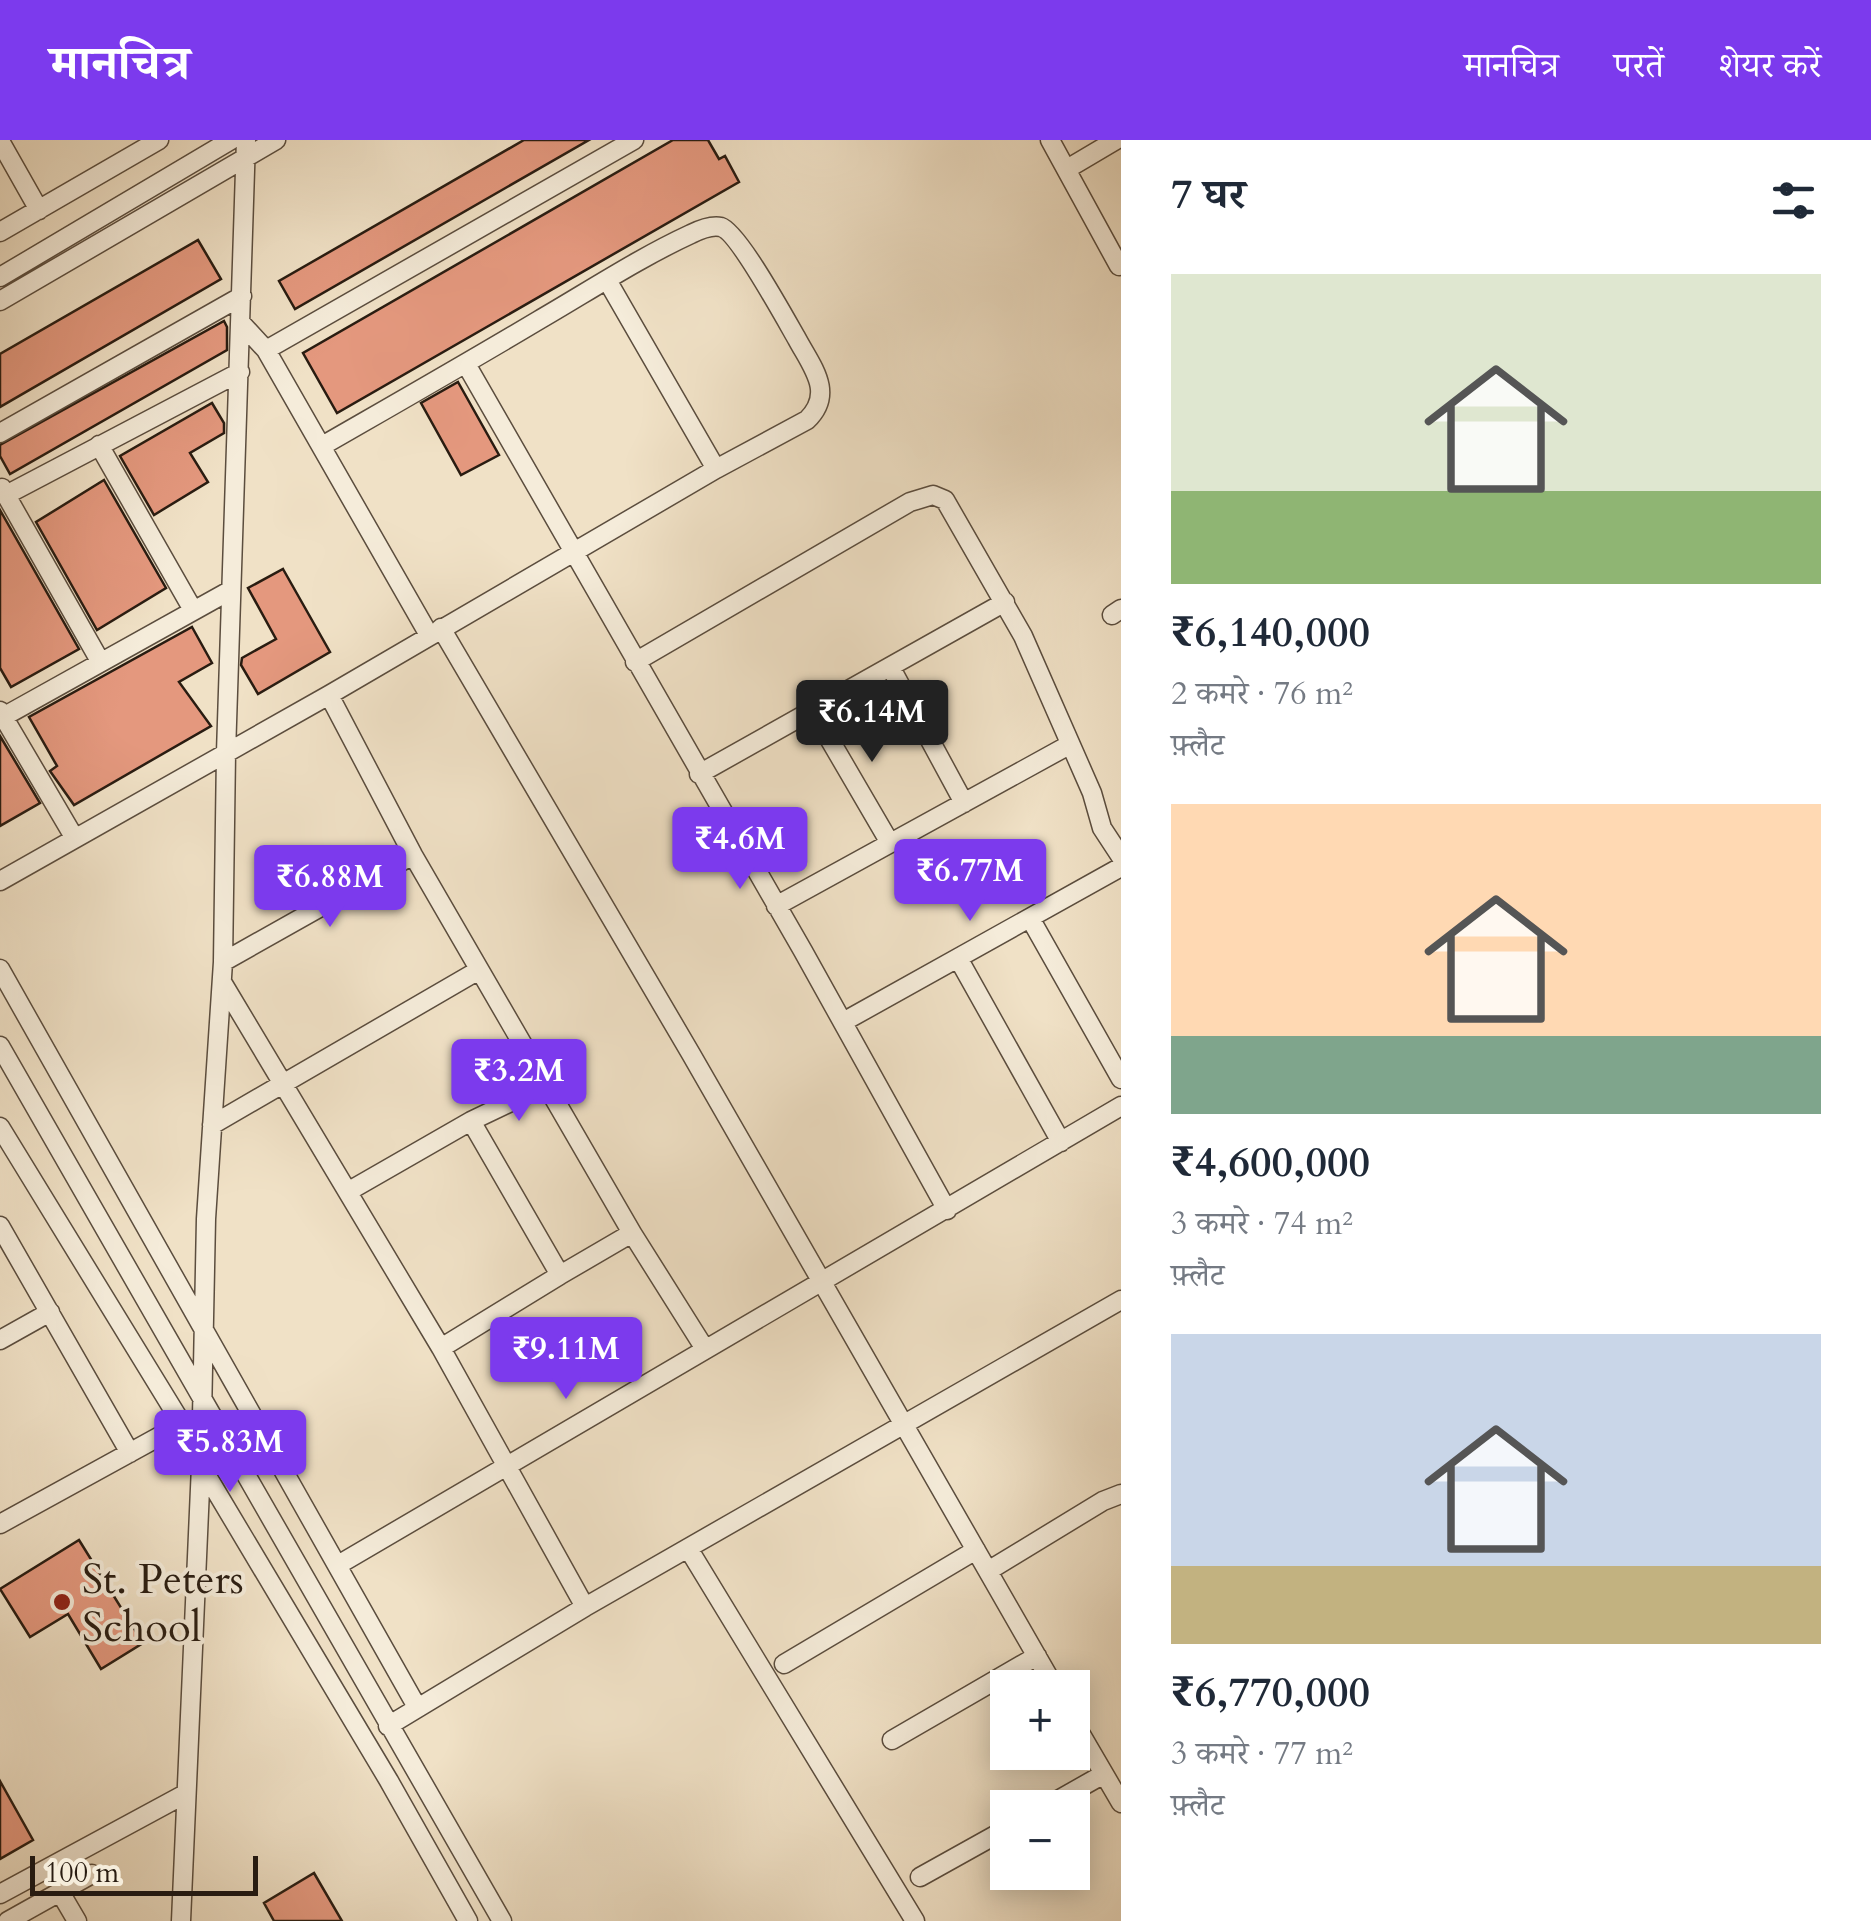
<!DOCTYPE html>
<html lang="hi">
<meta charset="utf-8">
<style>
:root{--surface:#fff;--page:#f2f2f3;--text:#1f2937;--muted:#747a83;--accent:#7c3aed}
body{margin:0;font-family:Cardo,"Noto Serif Devanagari",serif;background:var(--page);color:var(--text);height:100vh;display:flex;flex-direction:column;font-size:38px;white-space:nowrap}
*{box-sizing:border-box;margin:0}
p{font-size:32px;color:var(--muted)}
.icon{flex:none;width:55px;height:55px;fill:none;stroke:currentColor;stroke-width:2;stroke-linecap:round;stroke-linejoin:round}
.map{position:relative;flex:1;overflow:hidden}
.details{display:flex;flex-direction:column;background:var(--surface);width:750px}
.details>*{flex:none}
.buttons{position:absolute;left:990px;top:1530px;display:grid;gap:20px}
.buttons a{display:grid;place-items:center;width:100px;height:100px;border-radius:0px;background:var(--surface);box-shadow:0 5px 25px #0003;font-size:50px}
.scale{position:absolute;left:30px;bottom:25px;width:228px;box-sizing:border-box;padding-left:10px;border:5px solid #291c11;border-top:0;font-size:28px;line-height:35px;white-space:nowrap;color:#291c11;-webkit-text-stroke:8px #f5ecda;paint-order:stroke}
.price{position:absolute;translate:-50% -85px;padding:0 22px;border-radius:10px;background:var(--accent);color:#fff;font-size:32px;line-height:65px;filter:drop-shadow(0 2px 5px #0008)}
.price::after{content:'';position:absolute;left:50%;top:60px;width:30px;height:22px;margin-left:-15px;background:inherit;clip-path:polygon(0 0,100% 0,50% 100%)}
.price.on{background:#222;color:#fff}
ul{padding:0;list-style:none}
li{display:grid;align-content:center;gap:20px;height:530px;padding:0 50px}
li span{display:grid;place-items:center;height:310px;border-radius:0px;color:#555}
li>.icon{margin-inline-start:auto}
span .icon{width:180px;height:180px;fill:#fffc;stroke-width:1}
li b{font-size:42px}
h2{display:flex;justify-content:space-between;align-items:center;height:120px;padding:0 50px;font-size:42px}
header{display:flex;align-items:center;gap:60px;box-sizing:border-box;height:140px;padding:0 50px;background:var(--accent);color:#fff}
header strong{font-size:48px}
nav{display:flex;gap:55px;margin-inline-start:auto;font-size:35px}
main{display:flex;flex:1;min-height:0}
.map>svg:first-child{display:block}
.building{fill:#e4987e;stroke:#291c11;stroke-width:2.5}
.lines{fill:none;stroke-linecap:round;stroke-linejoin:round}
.minor-casing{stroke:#5b4d3e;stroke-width:21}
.minor{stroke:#f5ecda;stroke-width:18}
.poi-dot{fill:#8f2418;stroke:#f5ecda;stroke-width:4}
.labels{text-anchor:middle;stroke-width:8;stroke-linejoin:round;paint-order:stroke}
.poi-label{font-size:42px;fill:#291c11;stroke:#f5ecda;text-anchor:start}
</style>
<header>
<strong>मानचित्र</strong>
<nav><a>मानचित्र</a><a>परतें</a><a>शेयर करें</a></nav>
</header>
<main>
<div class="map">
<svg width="1121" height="1781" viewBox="0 0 1121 1781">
<rect width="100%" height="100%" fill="#f0e1c6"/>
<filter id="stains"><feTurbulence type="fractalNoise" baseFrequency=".002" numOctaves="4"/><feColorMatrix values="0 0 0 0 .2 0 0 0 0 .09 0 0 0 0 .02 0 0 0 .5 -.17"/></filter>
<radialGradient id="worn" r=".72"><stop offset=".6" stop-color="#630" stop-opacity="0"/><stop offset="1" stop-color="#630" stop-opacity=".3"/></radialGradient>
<path class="building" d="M524,0H589L295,169L279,141Z
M673,0H708L719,19L725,16L739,42L337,273L303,213Z
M198,100L221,139L0,267V214Z
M224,181L227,187V210L10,334L0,316V305Z
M458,242L499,315L461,335L421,263Z
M212,263L224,283V293L190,313L208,342L154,375L120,316Z
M104,340L166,448L97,490L36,382Z
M0,370L79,509L11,547L0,528Z
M283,429L330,512L258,554L241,525L242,518L276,499L248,448Z
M192,487L212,523L179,542L211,586L74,665L50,631L57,626L29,577Z
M0,596L40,663L0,686Z
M79,1400L143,1503L101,1529L68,1474L30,1497L0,1449Z
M0,1641L33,1700L0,1719Z
M314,1733L342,1781H274L264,1763Z"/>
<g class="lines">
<defs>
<path id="minor" d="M1050,0L1119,126
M0,1L39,70
M1067,29L1116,0
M0,92L159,0
M0,137L231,0
M607,140L716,329
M0,161L276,0
M242,184L266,210L429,495
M266,210L634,0
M466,224L803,811L947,1070
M0,293L242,156
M99,305L193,470
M2,348L100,521
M6,355L240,232
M1112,475L1121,469
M441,488L691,914L1055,1548
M635,522L910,362L933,355L945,360L1023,496L1092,653L1102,688L1121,717
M891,528L964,663
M329,555L413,715L632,1093L560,1135L471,981L349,1051
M0,571L74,697
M813,571L890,703
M3,577L231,450
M699,634L1005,462
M0,741L329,555L716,329L807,280C835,253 812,227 797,199C786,180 738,92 721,87C712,85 699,90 691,94C639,118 589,151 539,180C467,223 395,264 322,306
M776,766L1069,605
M1030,778L1121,939
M958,818L1061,1002
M223,822L413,715
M0,829L417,1567
M222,842L441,1208L585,1467
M843,882L1121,727
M0,906L502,1781
M471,981L546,945
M212,985L479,830
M0,987L182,1284L201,1326L389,1641L468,1781
M0,1086L130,1313
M632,1093L705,1209
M0,1200L50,1172
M441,1208L560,1135
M0,1384L182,1284
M688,1408L915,1781
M338,1425L1121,966
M988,1431L1103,1361L1121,1354
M784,1524L976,1410
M1072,1579L1121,1663
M388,1586L585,1467L1121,1160
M892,1600L1037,1516
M1044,1668L1104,1634
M920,1737L1008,1688
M60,1752L77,1781
M0,1754L185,1654
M8,1781L92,1734
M181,1781L201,1326L206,1079L223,822L226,613L246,0"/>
</defs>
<use href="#minor" class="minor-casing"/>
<use href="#minor" class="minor"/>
</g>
<circle class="poi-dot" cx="62" cy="1462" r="10"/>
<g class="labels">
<g class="poi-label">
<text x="82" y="1453">St. Peters<tspan x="82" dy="48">School</tspan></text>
</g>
</g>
<rect width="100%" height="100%" filter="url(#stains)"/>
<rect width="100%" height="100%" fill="url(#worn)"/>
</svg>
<div class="buttons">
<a>+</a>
<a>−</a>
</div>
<div class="scale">100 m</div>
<b class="price on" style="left:872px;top:625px">₹6.14M</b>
<b class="price" style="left:740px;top:752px">₹4.6M</b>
<b class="price" style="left:970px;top:784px">₹6.77M</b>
<b class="price" style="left:330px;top:790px">₹6.88M</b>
<b class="price" style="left:519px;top:984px">₹3.2M</b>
<b class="price" style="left:566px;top:1262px">₹9.11M</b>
<b class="price" style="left:230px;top:1355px">₹5.83M</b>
</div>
<section class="details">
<h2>7 घर<svg class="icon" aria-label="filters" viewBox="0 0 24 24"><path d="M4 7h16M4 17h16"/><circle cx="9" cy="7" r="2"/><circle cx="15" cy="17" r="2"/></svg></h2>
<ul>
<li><span style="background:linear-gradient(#dfe7d0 70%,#8fb573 0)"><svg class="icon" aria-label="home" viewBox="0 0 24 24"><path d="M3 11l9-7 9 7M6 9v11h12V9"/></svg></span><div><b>₹6,140,000</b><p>2 कमरे · 76 m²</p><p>फ़्लैट</p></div></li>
<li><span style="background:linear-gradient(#ffd9b3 75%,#7fa58c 0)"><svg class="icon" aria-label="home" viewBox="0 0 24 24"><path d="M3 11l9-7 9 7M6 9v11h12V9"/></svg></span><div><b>₹4,600,000</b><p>3 कमरे · 74 m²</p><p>फ़्लैट</p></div></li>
<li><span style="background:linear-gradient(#c9d6e8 75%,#c2b280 0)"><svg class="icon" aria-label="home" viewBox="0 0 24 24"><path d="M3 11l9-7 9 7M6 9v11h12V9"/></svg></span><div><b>₹6,770,000</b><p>3 कमरे · 77 m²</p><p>फ़्लैट</p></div></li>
</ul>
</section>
</main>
